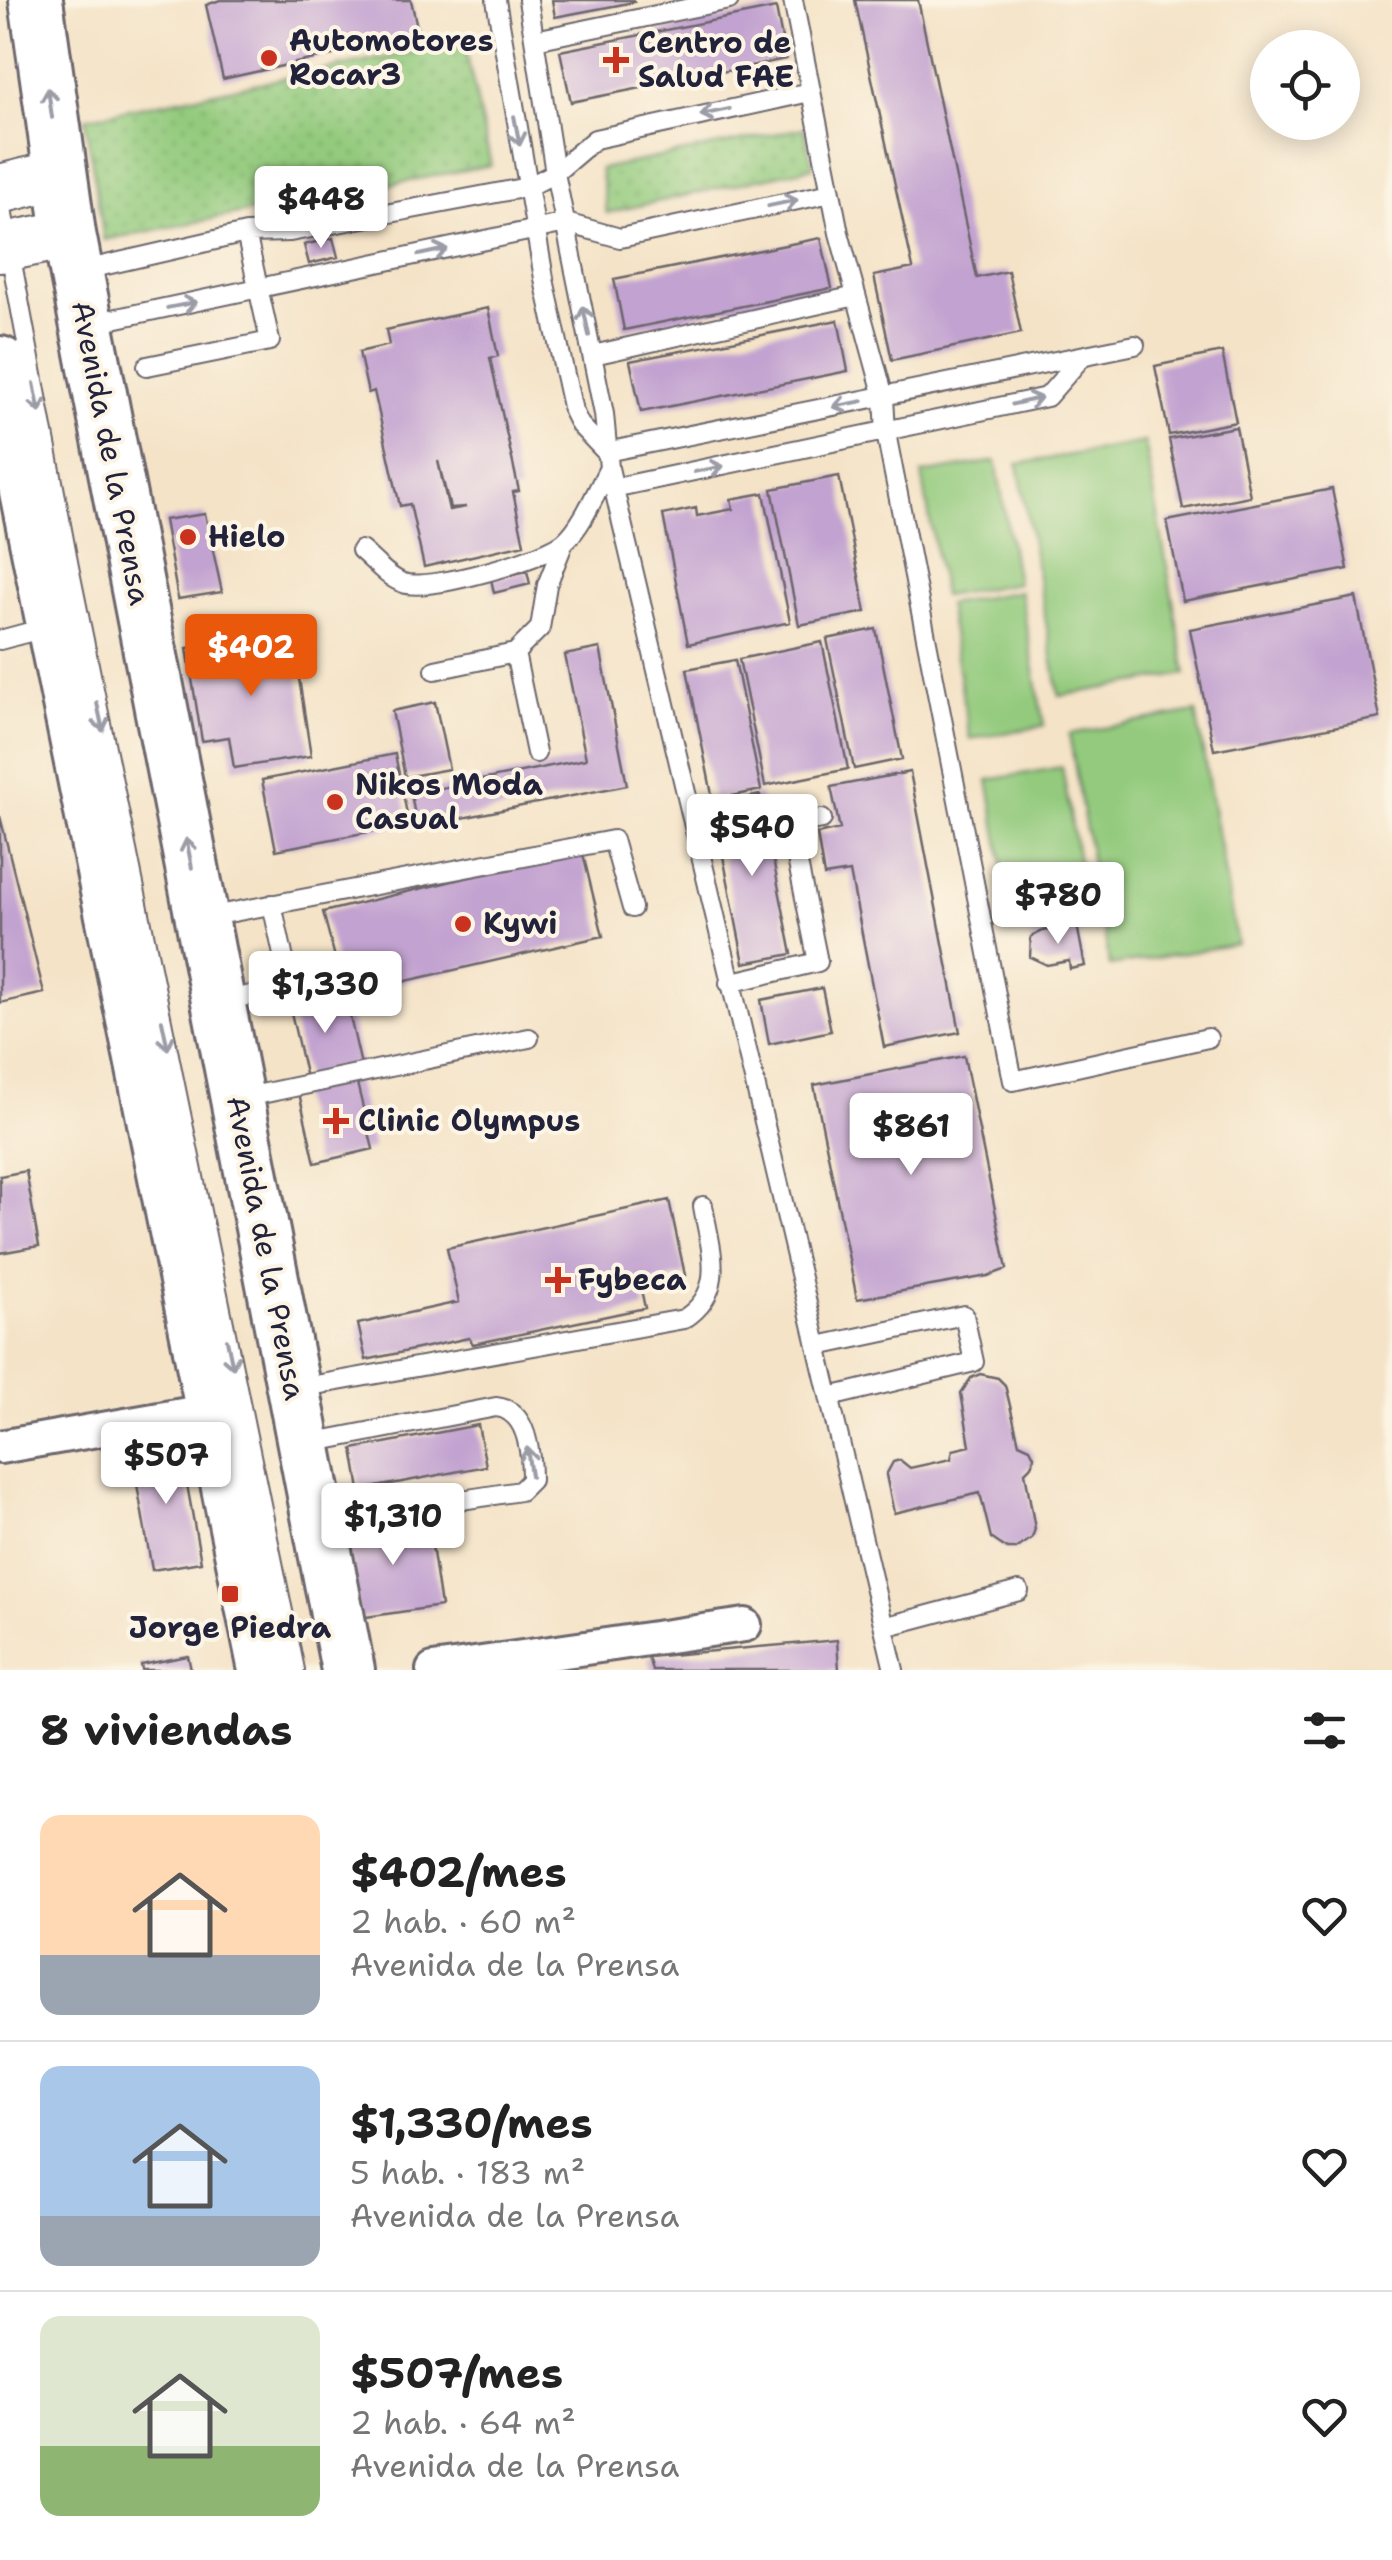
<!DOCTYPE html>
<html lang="es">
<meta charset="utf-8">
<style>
:root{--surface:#fff;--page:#f2f2f2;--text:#222;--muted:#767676;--line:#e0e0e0;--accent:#ea580c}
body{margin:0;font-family:"Shantell Sans",sans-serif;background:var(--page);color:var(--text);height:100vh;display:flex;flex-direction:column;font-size:38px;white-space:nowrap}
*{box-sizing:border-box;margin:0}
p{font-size:32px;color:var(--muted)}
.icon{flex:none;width:55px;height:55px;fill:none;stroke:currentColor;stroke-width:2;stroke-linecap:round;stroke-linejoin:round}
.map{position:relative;height:1670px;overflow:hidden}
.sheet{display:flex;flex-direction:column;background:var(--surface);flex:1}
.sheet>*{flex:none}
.fabs{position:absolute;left:1250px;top:30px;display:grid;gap:20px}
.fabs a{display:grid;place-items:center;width:110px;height:110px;border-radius:50%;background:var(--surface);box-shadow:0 5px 25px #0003;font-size:50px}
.price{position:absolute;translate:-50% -85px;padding:0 22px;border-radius:10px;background:#fff;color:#222;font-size:32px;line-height:65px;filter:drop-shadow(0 2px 5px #0008)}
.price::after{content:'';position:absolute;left:50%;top:60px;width:30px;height:22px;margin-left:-15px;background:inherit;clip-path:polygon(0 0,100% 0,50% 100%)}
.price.active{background:var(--accent);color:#fff}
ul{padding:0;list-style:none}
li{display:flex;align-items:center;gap:30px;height:250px;padding:0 40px}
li+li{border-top:2px solid var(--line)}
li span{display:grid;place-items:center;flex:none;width:280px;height:200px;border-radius:20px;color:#555}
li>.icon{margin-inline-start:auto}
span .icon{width:120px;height:120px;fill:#fffc;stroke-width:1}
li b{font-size:42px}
h2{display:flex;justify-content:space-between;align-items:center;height:120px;padding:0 40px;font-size:42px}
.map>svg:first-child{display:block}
.grass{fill:#93ca7d;stroke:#5a765c;stroke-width:2.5}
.park{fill:url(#park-dots);stroke:#5a765c;stroke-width:2.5}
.building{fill:#c2a2d0;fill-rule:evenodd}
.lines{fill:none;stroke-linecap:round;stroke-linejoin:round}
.lane-casing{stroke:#6c666c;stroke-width:22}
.street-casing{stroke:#6c666c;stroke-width:38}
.secondary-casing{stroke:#6c666c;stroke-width:52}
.primary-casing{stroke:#6c666c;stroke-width:58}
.lane{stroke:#fff;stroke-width:18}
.street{stroke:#fff;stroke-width:32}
.secondary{stroke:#fff;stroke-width:48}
.primary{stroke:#fff;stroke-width:52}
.oneway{stroke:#9c9ca7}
.poi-dot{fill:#c8321e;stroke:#fcf5e5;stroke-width:4}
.labels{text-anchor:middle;stroke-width:8;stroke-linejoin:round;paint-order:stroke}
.poi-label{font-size:30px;font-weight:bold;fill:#22223b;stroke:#fcf5e5;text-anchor:start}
.street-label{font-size:30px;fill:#22223b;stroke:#fcf5e5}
</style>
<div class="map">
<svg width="1392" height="1670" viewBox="0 0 1392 1670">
<defs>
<pattern id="park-dots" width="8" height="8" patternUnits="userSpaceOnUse" patternTransform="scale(2.5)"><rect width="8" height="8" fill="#93ca7d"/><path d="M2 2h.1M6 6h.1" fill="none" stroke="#7ead6d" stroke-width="1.8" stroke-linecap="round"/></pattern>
</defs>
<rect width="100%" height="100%" fill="#fcf5e5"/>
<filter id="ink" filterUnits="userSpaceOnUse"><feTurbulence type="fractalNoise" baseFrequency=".01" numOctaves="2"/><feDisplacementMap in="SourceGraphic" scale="20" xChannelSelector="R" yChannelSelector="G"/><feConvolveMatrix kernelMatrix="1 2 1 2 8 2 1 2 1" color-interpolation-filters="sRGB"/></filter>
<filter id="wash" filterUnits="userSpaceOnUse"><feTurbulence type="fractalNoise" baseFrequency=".0048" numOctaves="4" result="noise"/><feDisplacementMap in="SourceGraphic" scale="40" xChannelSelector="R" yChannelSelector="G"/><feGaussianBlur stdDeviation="2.25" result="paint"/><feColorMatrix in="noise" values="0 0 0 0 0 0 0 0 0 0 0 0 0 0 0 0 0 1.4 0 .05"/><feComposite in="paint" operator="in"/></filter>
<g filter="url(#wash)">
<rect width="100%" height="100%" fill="#f4e3c7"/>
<!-- grass -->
<path class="grass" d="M1145,442L1186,674L1059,696L1018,464Z
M996,461L1017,583L943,596L922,474Z
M1020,591L1044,726L970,739L947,604Z
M1196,712L1237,944L1110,966L1069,734Z
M1062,767L1085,902L1012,915L988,780Z"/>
<!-- park -->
<path class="park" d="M464,42L491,165L104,240L85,118Z
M804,128L813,167L607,213L600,169Z"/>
<g id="blocks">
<!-- building -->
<path class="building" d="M220,0H411L419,36L223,79L206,5Z
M552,0H633L634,2L555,17Z
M855,0H918L977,278L1008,271L1021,333L892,360L874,276L913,268Z
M776,8L786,59L571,102L560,51Z
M333,238L338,257L309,264L304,245Z
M821,238L832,288L624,330L614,279Z
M488,308L498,356L490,358L519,491L513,492L524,544L424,567L410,504L400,506L374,391L368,393L359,352L389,345L386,330ZM438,461L450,508L466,507L449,510Z
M838,320L848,371L641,412L630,361Z
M1222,352L1236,422L1169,435L1155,366Z
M1236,427L1250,496L1183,509L1169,439Z
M839,476L866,612L799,625L772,489Z
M1332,489L1348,569L1183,601L1167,521Z
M764,493L790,622L688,644L663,515L696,508L697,516L733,509L731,499Z
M205,514L222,592L178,599L164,520Z
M527,571L530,584L494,593L491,579Z
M1356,597L1380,718L1214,750L1190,629Z
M876,629L902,759L854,769L827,639Z
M292,633L311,756L234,768L229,737L202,741L187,648Z
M822,642L848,769L765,786L739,659Z
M600,648L627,785L417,827L411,794L586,759L565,655Z
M735,660L761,790L713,800L687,669Z
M435,702L449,769L405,777L392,711Z
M395,754L409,824L276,850L262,780Z
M910,772L960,1032L884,1047L850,872L824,876L817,834L840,829L831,787Z
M760,795L792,954L744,963L713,805Z
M0,816L44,993L0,1003Z
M582,850L603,936L345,995L323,912Z
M1077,925L1085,966L1070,969L1069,961L1047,965L1030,957L1031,937L1043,931Z
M822,988L831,1031L769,1044L761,1000Z
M345,995L361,1065L306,1078L290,1008Z
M964,1056L1007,1269L988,1276L857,1299L814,1085Z
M356,1079L373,1149L315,1163L299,1093Z
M26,1171L39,1246L0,1253V1176Z
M669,1200L685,1275L640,1285L645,1308L473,1344L469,1338L366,1360L358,1324L459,1302L447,1248Z
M980,1374L998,1378L1005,1385L1019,1443L1030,1448L1034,1456L1033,1464L1025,1472L1035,1529L1032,1538L1016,1549H1007L991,1538L980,1493L894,1513L886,1475L893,1462L900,1460L910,1468L951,1459L953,1450L970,1446L961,1393L971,1378Z
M478,1425L486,1466L360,1490L353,1449Z
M150,1446L169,1448L182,1457L201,1562L152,1570L131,1450Z
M428,1519L441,1606L359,1618L346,1531Z
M837,1640L839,1670H652L648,1657Z
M188,1656L191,1670H142L141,1665Z"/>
</g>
</g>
<g filter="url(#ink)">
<use href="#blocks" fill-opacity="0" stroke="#6c666c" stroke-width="2.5"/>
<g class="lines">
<defs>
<path id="lane" d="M496,0L545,284L573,411L580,425L606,452
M528,0L555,173L604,414L609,468L894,1670
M793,0L839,233L884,397L886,433L1013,1081L1208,1038
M535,40L729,0
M0,199L69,567L295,1670
M80,271L246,233L290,232L528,187L555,173L595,139L810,92
M89,324L566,223L620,238L831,193
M593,355L856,296
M147,366L270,341L246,233
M606,452L1135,345
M613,488L1047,397L1081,358
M361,550C374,561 387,577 403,583C429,592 544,559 565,541C582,527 598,488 609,468
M0,640L48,627
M515,653L536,753
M435,670L515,653L540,628L547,585L564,542
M207,917L613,840L632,908
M729,983L818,962L790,824L822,819
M223,1001L274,990L285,980V964L272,904
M242,1098L529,1038
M818,1346L964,1315L974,1362L830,1397
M299,1388L684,1319C728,1291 710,1249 703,1206
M310,1443L496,1407C528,1410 531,1453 531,1480L520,1491L325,1521
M884,1627L1019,1591"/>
<path id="street" d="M0,1447L211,1410
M433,1670L745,1625"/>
<path id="secondary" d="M0,189L60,174
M0,248L69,234"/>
<path id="primary" d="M36,0L69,234L348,1670
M0,363L265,1670"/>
</defs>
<!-- lane casing -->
<use href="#lane" class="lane-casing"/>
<!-- street casing -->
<use href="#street" class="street-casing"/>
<!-- secondary casing -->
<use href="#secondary" class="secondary-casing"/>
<!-- primary casing -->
<use href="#primary" class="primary-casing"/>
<!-- lane -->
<use href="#lane" class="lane"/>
<!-- street -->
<use href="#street" class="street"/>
<!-- secondary -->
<use href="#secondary" class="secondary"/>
<!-- primary -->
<use href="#primary" class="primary"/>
</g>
<!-- one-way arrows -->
<defs><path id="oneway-shaft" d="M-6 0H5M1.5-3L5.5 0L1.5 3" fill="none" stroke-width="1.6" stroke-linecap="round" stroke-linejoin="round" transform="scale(2.5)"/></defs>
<g class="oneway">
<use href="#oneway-shaft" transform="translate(50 103) rotate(-98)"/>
<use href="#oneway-shaft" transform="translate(715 112) rotate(168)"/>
<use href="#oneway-shaft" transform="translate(517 131) rotate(79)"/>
<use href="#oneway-shaft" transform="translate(783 203) rotate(-12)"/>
<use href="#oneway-shaft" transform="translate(433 252) rotate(-12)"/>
<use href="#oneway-shaft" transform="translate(182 305) rotate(-11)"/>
<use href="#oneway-shaft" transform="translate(586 321) rotate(-102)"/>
<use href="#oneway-shaft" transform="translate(37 398) rotate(79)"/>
<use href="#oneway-shaft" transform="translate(1027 401) rotate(-13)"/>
<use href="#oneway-shaft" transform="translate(848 404) rotate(169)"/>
<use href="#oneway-shaft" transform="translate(709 469) rotate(-11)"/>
<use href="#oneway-shaft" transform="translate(100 717) rotate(78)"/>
<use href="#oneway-shaft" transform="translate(189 853) rotate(-101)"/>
<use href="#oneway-shaft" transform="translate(165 1035) rotate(78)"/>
<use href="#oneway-shaft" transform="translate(230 1354) rotate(78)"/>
<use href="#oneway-shaft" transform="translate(529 1462) rotate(-98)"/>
</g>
</g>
<!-- markers -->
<g class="poi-dot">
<circle cx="269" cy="58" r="10"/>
<path d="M611 45h10v10h10v10h-10v10h-10v-10h-10v-10h10z"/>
<circle cx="188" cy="537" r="10"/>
<circle cx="335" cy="802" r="10"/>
<circle cx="463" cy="924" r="10"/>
<path d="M331 1106h10v10h10v10h-10v10h-10v-10h-10v-10h10z"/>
<path d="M553 1265h10v10h10v10h-10v10h-10v-10h-10v-10h10z"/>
<rect x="220" y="1584" width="20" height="20" rx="5"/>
</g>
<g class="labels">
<!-- poi labels -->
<g class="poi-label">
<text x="289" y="51">Automotores<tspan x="289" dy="34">Rocar3</tspan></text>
<text x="638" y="53">Centro de<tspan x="638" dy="34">Salud FAE</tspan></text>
<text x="208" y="547">Hielo</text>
<text x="355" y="795">Nikos Moda<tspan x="355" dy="34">Casual</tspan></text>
<text x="483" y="934">Kywi</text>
<text x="358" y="1131">Clinic Olympus</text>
<text x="578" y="1290">Fybeca</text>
<text x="230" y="1638" text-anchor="middle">Jorge Piedra</text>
</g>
<!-- street labels -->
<g class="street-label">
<text transform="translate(111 453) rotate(79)" y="10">Avenida de la Prensa</text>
<text transform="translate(266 1248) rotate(79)" y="10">Avenida de la Prensa</text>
</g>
</g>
</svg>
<div class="fabs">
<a><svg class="icon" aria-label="locate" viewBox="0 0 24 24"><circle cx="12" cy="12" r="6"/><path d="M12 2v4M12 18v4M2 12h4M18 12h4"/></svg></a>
</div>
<b class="price" style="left:321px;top:251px">$448</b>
<b class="price active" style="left:251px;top:699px">$402</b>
<b class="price" style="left:752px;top:879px">$540</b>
<b class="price" style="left:1058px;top:947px">$780</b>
<b class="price" style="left:325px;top:1036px">$1,330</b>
<b class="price" style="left:911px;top:1178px">$861</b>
<b class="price" style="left:166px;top:1507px">$507</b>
<b class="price" style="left:393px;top:1568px">$1,310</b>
</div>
<section class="sheet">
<h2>8 viviendas<svg class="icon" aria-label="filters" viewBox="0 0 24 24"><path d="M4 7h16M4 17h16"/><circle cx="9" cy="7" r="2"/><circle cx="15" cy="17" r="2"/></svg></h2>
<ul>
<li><span style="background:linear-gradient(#ffd9b3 70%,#9aa5b1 0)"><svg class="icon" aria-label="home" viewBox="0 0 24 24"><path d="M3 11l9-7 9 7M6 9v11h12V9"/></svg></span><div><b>$402/mes</b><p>2 hab. · 60 m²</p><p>Avenida de la Prensa</p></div><svg class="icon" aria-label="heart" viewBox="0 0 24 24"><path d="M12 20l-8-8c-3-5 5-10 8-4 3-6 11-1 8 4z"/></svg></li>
<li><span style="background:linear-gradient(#a9c7e8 75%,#9aa5b1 0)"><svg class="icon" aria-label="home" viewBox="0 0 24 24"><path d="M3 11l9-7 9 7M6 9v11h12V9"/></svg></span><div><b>$1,330/mes</b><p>5 hab. · 183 m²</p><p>Avenida de la Prensa</p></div><svg class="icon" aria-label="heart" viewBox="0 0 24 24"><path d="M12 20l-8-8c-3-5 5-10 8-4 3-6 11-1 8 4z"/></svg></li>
<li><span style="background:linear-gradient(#dfe7d0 65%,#8fb573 0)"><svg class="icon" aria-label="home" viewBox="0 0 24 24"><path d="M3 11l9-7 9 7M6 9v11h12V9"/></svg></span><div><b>$507/mes</b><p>2 hab. · 64 m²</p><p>Avenida de la Prensa</p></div><svg class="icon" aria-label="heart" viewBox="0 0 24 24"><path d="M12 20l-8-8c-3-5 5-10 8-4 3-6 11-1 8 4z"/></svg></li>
</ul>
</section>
